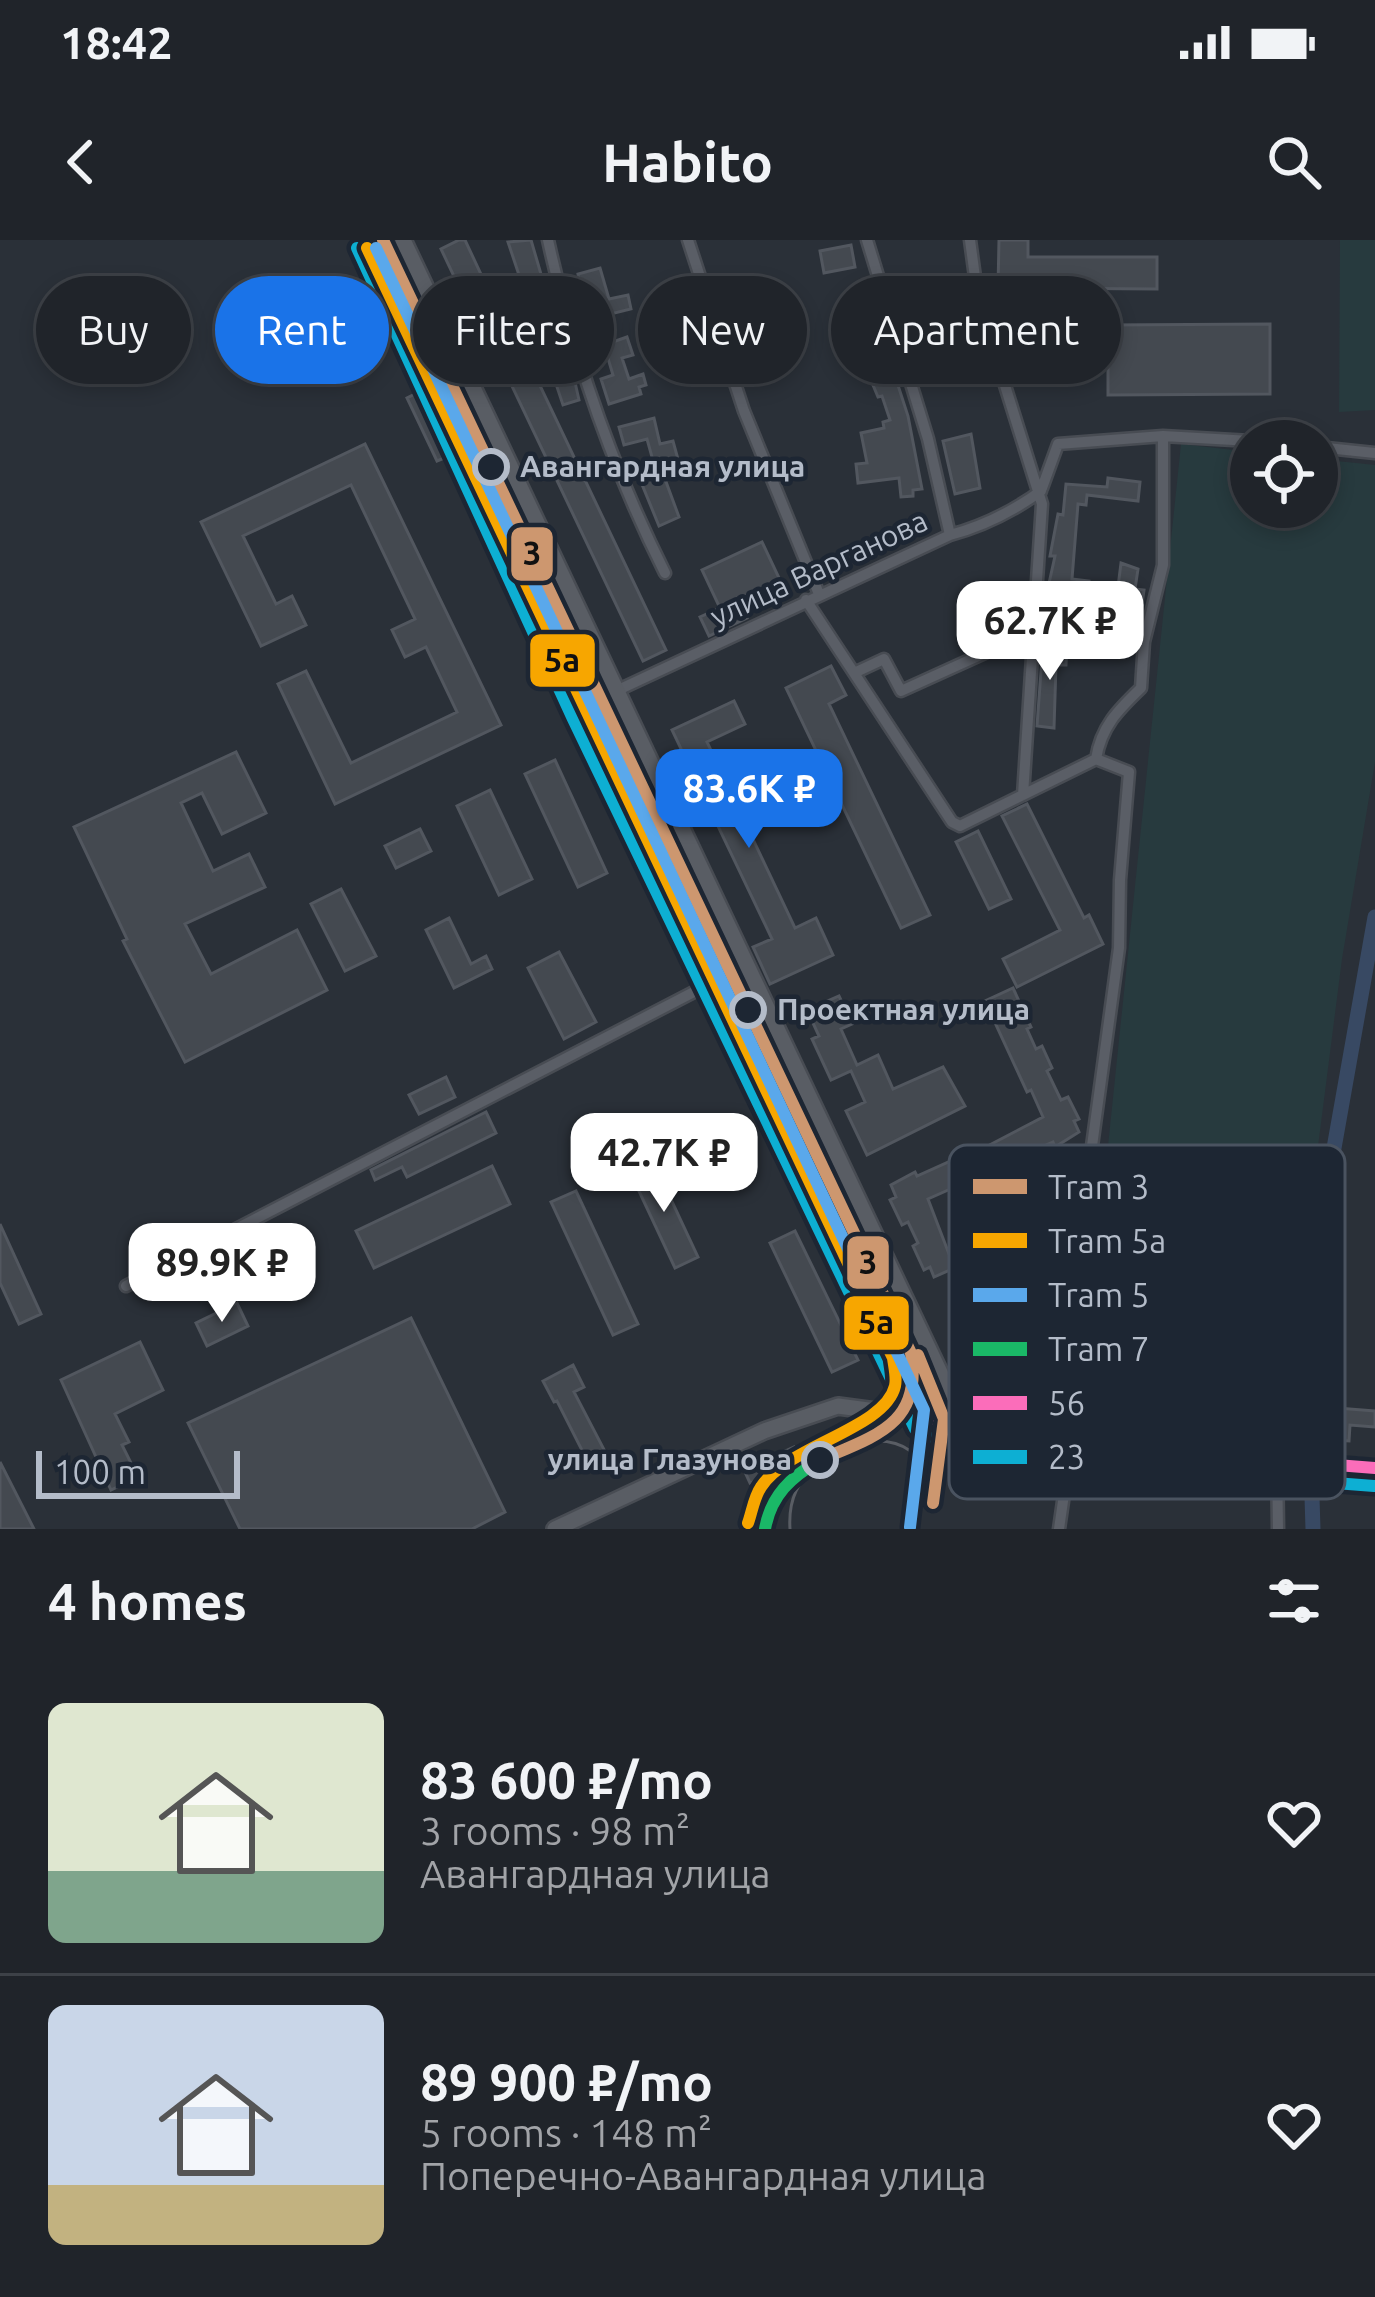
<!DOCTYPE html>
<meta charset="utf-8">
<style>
:root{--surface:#20242a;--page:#2d3036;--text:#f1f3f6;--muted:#a2a4a8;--line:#3d4147;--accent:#1a73e8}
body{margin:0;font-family:Ubuntu,sans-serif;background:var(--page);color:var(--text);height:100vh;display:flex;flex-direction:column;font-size:45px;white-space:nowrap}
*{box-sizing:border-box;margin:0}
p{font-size:39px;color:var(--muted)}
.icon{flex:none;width:66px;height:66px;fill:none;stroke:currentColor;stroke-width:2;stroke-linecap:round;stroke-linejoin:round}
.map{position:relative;height:1289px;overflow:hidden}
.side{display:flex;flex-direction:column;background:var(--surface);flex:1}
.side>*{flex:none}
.top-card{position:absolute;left:36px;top:36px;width:1305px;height:108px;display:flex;gap:24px}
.buttons{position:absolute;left:1230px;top:180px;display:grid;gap:24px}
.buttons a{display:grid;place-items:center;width:108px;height:108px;border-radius:50%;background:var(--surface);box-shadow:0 6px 18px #0003,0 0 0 3px var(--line);font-size:60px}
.scale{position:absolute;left:36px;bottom:30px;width:204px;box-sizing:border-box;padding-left:12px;border:6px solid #b4bcc9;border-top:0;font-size:33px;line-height:42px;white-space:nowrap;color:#b4bcc9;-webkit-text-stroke:9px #1d2633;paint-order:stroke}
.price{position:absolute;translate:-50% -102px;padding:0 27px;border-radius:24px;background:#fff;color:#222;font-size:39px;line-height:78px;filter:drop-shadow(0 3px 6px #0008)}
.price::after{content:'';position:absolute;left:50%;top:72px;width:36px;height:27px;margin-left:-18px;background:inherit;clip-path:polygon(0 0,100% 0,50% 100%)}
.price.current{background:var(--accent);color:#fff}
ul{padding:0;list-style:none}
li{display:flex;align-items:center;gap:36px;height:300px;padding:0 48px}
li+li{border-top:3px solid var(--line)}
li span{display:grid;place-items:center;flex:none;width:336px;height:240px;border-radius:18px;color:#555}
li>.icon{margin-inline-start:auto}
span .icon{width:144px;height:144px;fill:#fffc;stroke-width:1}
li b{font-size:51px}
h2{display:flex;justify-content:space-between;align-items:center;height:144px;padding:0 48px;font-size:51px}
.tag{padding:0 42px;border-radius:54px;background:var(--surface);box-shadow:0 6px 18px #0003,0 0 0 3px var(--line);font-size:42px;line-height:108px}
.tag.current{background:var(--accent);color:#fff}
.status{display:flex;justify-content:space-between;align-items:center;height:84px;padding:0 60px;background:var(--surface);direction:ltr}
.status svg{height:33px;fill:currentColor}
header{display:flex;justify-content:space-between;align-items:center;height:156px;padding:0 48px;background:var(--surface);font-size:54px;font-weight:700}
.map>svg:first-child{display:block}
.green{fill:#273a3e}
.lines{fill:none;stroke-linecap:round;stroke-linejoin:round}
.canal{stroke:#384963;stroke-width:15}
.building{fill:#444950;stroke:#52575f;stroke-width:3}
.minor-casing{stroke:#484c53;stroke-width:15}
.secondary-casing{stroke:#484c53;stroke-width:20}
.minor{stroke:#5a5e66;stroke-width:10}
.secondary{stroke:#595d64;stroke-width:15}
.tram{stroke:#595d64;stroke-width:3}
.bus-1-casing{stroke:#1d2633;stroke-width:21}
.bus-2-casing{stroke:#1d2633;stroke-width:21}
.bus-1{stroke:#fb6dba;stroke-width:12}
.bus-2{stroke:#0dafd3;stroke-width:12}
.tram-1-casing{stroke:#1d2633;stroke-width:21}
.tram-2-casing{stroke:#1d2633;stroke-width:21}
.tram-3-casing{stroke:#1d2633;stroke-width:21}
.tram-4-casing{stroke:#1d2633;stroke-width:21}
.tram-1{stroke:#cd976f;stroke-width:12}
.tram-2{stroke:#f7a600;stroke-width:12}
.tram-3{stroke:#5aa8eb;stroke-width:12}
.tram-4{stroke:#1ab867;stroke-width:12}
.stop-dot{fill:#1d2633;stroke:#b4bcc9;stroke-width:6}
.labels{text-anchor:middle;stroke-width:9;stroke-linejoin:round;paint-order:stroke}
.stop-label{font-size:30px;font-weight:bold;fill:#b4bcc9;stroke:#1d2633;text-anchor:start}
.street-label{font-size:30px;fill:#b4bcc9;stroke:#1d2633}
.key{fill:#1d2633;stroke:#4a5360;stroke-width:3}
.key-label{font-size:33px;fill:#b4bcc9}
.line-badge{stroke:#1d2633;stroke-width:4.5}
.pale-badge-label{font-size:33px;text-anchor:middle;font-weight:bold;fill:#111}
</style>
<div class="status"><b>18:42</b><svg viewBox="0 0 49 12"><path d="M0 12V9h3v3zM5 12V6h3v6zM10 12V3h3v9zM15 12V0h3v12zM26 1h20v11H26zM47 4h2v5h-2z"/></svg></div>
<header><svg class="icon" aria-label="back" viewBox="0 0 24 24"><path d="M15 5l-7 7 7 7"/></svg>Habito<svg class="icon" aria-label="search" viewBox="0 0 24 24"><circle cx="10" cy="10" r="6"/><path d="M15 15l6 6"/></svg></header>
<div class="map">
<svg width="1375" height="1289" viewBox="0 0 1375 1289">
<rect width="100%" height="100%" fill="#2a3038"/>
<!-- green -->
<path class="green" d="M1340,0H1375V170L1339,172Z
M1181,204L1251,212V267H1317V219L1375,225V522L1342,719L1315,930L1279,1110L1280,1204L1086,1191L1101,973Z"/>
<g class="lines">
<!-- canal -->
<path class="canal" d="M1313,1289L1306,1066L1375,677"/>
</g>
<!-- building -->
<path class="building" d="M459,0H465L493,60L470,70L441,9Z
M531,0L543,41L536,43L545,69L532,74L508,2Z
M999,0H1028V17H1157V49L998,48Z
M851,5L855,27L824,33L820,11Z
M600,28L609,59L628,55L631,69L602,76L603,81L588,85L578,34Z
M109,54L131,97L89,119L67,77Z
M872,76L886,116L853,127L850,117L859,114L851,83Z
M1270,84V154L1108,155V85Z
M513,89L666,410L643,421L490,100Z
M627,97L633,115L622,118L629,139L643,134L646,145L639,147L641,154L609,164L601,139L613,135L604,105Z
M560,99L569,116L579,160L563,165L543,105Z
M895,136L908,176L922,249L913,250V256L901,257L899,238L858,243L856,224L867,223L861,193L884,188L883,182L890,180L882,156L878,157L873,145Z
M417,153L447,217L437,221L407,158Z
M654,178L660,204L673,201L679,223L670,225L674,235L665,239L679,277L659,286L641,242L657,235L647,199L624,205L619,187Z
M971,194L980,248L955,254L943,201Z
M365,204L501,485L335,564L278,444L306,431L351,523L457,472L426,407L405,417L392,390L415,379L351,245L243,296L276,364L292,356L306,385L261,406L201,282Z
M1108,238L1140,242L1138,261L1087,255L1086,265L1078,264L1072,339L1089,341L1088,353L1081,352L1080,358L1057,356L1058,349L1048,348L1055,316H1050L1058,274L1063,275L1066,244L1107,247Z
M762,302L780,340L738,359L747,378L709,396L700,377L720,368L702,330Z
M1121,323L1138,329L1135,349L1144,350L1142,365L1105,361L1106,346L1118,347Z
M1003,351L1018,383L996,393L981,361Z
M1069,379L1111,381L1101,417L1089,416L1091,399L1068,398Z
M1043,404L1067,405L1066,425H1056L1054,488L1037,486Z
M831,426L846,455L829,464L930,675L901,688L786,448Z
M734,461L745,484L707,502L795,688L816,678L833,715L770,744L753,707L772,699L672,490Z
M236,512L266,573L222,594L202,553L181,563L213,631L249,614L265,647L185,684L211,734L297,690L327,750L185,822L123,701L127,699L74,587Z
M555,520L607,633L578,647L525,534Z
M490,550L532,639L499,655L457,566Z
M1027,564L1084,678L1089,675L1103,704L1017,747L1003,719L1060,690L1002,576Z
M420,589L431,611L396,628L385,606Z
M978,591L1011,659L989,669L956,602Z
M341,649L376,716L345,731L311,664Z
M449,678L471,724L486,716L492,729L454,748L426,690Z
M559,712L596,782L564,799L528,728Z
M1013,748L1031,787L1027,789L1036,809L1042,806L1052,828L1047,831L1061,860L1068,857L1079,879L1074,881L1079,892L1055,907L1053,902L1030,912L1032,917L1011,927L1009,922L987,932L989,938L966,949L964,943L928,959L949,1014L953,1012L959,1026L934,1037L930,1027L924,1030L913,1006L918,1003L908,982L902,985L890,960L896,957L891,945L915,932L917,936L953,920L955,923L1043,877L1031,850L1027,852L985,761Z
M839,756L852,784L841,789L857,825L878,815L893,849L943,827L965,866L867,915L846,871L865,862L851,831L831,840L812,799L819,796L807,770Z
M446,837L455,857L419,874L409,855Z
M486,872L496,893L407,937L402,927L375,940L371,930Z
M653,921L698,1017L675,1028L630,932Z
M492,926L510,964L374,1028L356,991Z
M576,951L638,1084L613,1095L551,962Z
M0,984L41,1074L19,1084L0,1043Z
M795,991L858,1120L832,1132L770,1003Z
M290,996L302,1020L241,1050L235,1037L200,1053L195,1041Z
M237,1063L248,1086L207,1106L196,1083Z
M411,1078L505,1272L472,1289H240L188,1183Z
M140,1102L163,1150L115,1174L129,1202L122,1205L138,1237L111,1250L61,1140Z
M573,1125L584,1147L574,1152L611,1223L593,1232L557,1161L554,1162L543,1141Z
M1337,1168L1375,1171V1187L1350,1185L1349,1201L1335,1200Z
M794,1207L800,1220L750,1243L744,1230Z
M0,1222L34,1289H0Z"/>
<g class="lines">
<defs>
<path id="minor" d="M548,0C573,114 613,229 665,333
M688,0L744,171L819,354
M867,0L928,199L950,295
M970,0L978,59L1042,264L1023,555
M1317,207L1375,213
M1042,248L1058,204L1163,196L1251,201
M806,360L952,582L960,586L1096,519L1129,532L1120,640L1119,708L1092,906L1072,1199L1059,1289
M854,433L884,419L901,451L1031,392
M616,451L950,295C984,286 1012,272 1041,251
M1096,519C1101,487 1118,470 1141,448L1144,402L1163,325V196
M126,1046L717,740
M1277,1220L1278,1289"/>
<path id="secondary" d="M373,0L589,471L929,1178
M403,0L963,1181
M555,1289L764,1191L838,1166L1209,1215L1375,1228"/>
</defs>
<!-- minor casing -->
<use href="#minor" class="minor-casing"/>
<!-- secondary casing -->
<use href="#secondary" class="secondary-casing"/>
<!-- minor -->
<use href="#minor" class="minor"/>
<!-- secondary -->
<use href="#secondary" class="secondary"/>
<!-- tram -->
<path class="tram" d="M855,1204C900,1193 932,1214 933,1263
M790,1289C788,1258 798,1242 820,1220"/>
<defs>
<path id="bus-1" d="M373,0L589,471L929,1178L1209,1215L1375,1228"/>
<path id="bus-2" d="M357,8L573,479L915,1189L927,1196L1207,1233L1374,1246"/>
</defs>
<!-- bus-1 casing -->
<use href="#bus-1" class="bus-1-casing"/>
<!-- bus-2 casing -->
<use href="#bus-2" class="bus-2-casing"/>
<!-- bus-1 -->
<use href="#bus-1" class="bus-1"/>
<!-- bus-2 -->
<use href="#bus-2" class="bus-2"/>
<defs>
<path id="tram-1" d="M383,0L911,1113C923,1184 875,1196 820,1220
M918,1115L944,1179L933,1263"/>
<path id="tram-2" d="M367,8L893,1118C894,1126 897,1138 895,1146C885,1189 788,1205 761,1247C754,1257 752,1272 748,1283"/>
<path id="tram-3" d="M376,8L924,1170L910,1287"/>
<path id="tram-4" d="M765,1289C771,1255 791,1237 820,1220"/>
</defs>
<!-- tram-1 casing -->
<use href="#tram-1" class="tram-1-casing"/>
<!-- tram-2 casing -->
<use href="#tram-2" class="tram-2-casing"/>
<!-- tram-3 casing -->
<use href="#tram-3" class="tram-3-casing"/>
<!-- tram-4 casing -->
<use href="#tram-4" class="tram-4-casing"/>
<!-- tram-1 -->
<use href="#tram-1" class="tram-1"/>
<!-- tram-2 -->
<use href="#tram-2" class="tram-2"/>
<!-- tram-3 -->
<use href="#tram-3" class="tram-3"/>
<!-- tram-4 -->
<use href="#tram-4" class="tram-4"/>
</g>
<!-- markers -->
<g class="stop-dot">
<circle cx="491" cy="227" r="16"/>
<circle cx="748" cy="770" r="16"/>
<circle cx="820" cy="1220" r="16"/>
</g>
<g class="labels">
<!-- stop labels -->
<g class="stop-label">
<text x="520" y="237">Авангардная улица</text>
<text x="777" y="780">Проектная улица</text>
<text x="792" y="1230" text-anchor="end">улица Глазунова</text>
</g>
<!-- street labels -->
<g class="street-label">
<text transform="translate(819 329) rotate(-25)" y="10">улица Варганова</text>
</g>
</g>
<!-- legend -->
<rect x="949" y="905" width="396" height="354" rx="18" class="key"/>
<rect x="973" y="939" width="54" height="15" fill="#cd976f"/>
<rect x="973" y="993" width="54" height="15" fill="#f7a600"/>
<rect x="973" y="1048" width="54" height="14" fill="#5aa8eb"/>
<rect x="973" y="1102" width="54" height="14" fill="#1ab867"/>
<rect x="973" y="1156" width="54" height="14" fill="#fb6dba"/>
<rect x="973" y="1210" width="54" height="14" fill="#0dafd3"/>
<g class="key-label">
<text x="1048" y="959">Tram 3</text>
<text x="1048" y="1013">Tram 5а</text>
<text x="1048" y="1067">Tram 5</text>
<text x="1048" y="1121">Tram 7</text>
<text x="1048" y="1175">56</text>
<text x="1048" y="1229">23</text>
</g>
<g class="line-badge">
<rect x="509" y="285" width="46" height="58" rx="12" fill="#cd976f"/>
<rect x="528" y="392" width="69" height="57" rx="12" fill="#f7a600"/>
<rect x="845" y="994" width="46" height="57" rx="12" fill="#cd976f"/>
<rect x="842" y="1054" width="69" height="58" rx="12" fill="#f7a600"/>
</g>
<g class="pale-badge-label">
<text x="532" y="325">3</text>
<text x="562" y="432">5а</text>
<text x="868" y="1034">3</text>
<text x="876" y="1094">5а</text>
</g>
</svg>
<div class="buttons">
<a><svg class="icon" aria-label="locate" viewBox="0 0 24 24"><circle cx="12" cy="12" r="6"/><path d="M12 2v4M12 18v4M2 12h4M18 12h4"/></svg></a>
</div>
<div class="scale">100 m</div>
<b class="price" style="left:1050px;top:443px">62.7K ₽</b>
<b class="price current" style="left:749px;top:611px">83.6K ₽</b>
<b class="price" style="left:664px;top:975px">42.7K ₽</b>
<b class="price" style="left:222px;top:1085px">89.9K ₽</b>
<div class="top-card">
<a class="tag">Buy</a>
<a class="tag current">Rent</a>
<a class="tag">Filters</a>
<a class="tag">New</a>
<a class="tag">Apartment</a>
</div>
</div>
<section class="side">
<h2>4 homes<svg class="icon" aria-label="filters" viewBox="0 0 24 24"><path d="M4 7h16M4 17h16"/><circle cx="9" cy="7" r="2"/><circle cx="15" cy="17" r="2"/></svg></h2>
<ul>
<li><span style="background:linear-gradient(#dfe7d0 70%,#7fa58c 0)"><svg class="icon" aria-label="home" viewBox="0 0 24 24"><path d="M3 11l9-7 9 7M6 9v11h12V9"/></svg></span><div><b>83 600 ₽/mo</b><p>3 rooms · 98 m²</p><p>Авангардная улица</p></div><svg class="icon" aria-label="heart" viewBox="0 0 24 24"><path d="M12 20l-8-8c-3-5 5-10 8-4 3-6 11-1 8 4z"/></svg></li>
<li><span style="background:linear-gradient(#c9d6e8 75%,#c2b280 0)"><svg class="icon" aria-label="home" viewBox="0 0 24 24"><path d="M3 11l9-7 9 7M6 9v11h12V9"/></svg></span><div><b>89 900 ₽/mo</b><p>5 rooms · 148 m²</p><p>Поперечно-Авангардная улица</p></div><svg class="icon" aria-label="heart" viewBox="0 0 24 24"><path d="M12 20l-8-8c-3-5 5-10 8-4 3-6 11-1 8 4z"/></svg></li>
</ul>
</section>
